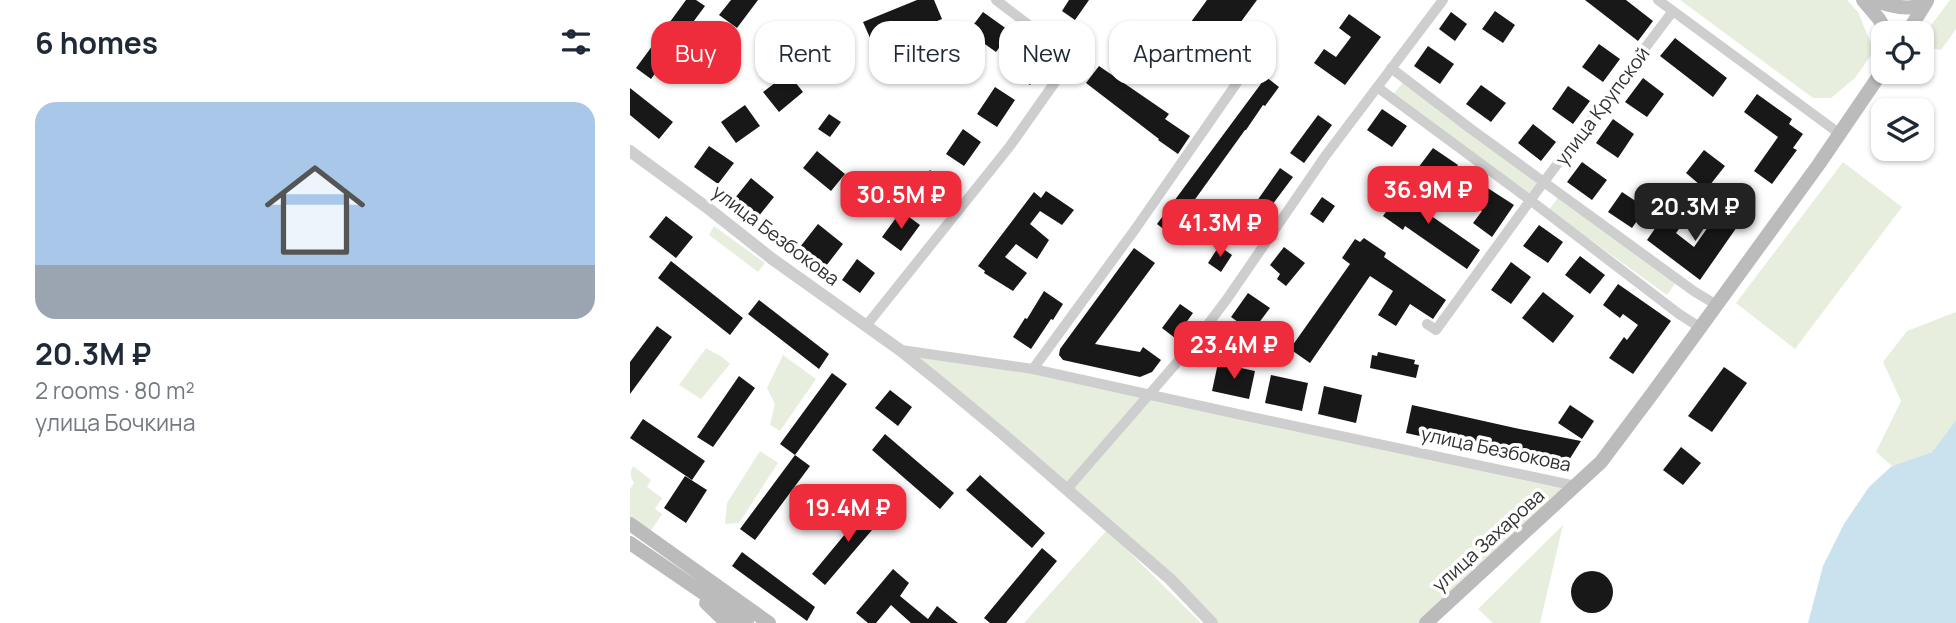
<!DOCTYPE html>
<meta charset="utf-8">
<style>
:root{--surface:#fff;--page:#f6f6f7;--text:#1f2937;--muted:#747a83;--accent:#ee2c3c}
body{margin:0;font-family:Manrope,sans-serif;background:var(--page);color:var(--text);height:100vh;display:flex;flex-direction:column;font-size:26px;white-space:nowrap}
*{box-sizing:border-box;margin:0}
p{font-size:23px;color:var(--muted)}
.icon{flex:none;width:38px;height:38px;fill:none;stroke:currentColor;stroke-width:2;stroke-linecap:round;stroke-linejoin:round}
.map{position:relative;flex:1;overflow:hidden}
.sheet{display:flex;flex-direction:column;background:var(--surface);width:630px}
.sheet>*{flex:none}
.banner{position:absolute;left:21px;top:21px;width:665px;height:63px;display:flex;gap:14px}
.buttons{position:absolute;left:1241px;top:21px;display:grid;gap:14px}
.buttons a{display:grid;place-items:center;width:63px;height:63px;border-radius:14px;background:var(--surface);box-shadow:0 2px 5px #0004;font-size:35px}
.price{position:absolute;translate:-50% -60px;padding:0 16px;border-radius:14px;background:var(--accent);color:#fff;font-size:23px;line-height:46px;filter:drop-shadow(0 2px 4px #0008)}
.price::after{content:'';position:absolute;left:50%;top:42px;width:21px;height:16px;margin-left:-10px;background:inherit;clip-path:polygon(0 0,100% 0,50% 100%)}
.price.on{background:#222;color:#fff}
ul{padding:0;list-style:none}
li{display:grid;align-content:center;gap:14px;height:371px;padding:0 35px}
li span{display:grid;place-items:center;height:217px;border-radius:21px;color:#555}
li>.icon{margin-inline-start:auto}
span .icon{width:126px;height:126px;fill:#fffc;stroke-width:1}
li b{font-size:30px}
h2{display:flex;justify-content:space-between;align-items:center;height:84px;padding:0 35px;font-size:30px}
.tag{padding:0 24px;border-radius:21px;background:var(--surface);box-shadow:0 2px 5px #0004;font-size:24px;line-height:63px}
.tag.on{background:var(--accent);color:#fff}
main{display:flex;flex:1;min-height:0}
.map>svg:first-child{display:block}
.green{fill:#e7eede}
.water{fill:#cae1ee}
.building{fill:#181818}
.lines{fill:none;stroke-linecap:round;stroke-linejoin:round}
.minor{stroke:#cecece;stroke-width:10}
.tertiary{stroke:#cecece;stroke-width:12}
.secondary{stroke:#bbb;stroke-width:14}
.labels{text-anchor:middle;stroke-width:7;stroke-linejoin:round;paint-order:stroke}
.street-label{font-size:19px;fill:#313131;stroke:#fff}
</style>
<main>
<section class="sheet">
<h2>6 homes<svg class="icon" aria-label="filters" viewBox="0 0 24 24"><path d="M4 7h16M4 17h16"/><circle cx="9" cy="7" r="2"/><circle cx="15" cy="17" r="2"/></svg></h2>
<ul>
<li><span style="background:linear-gradient(#a9c7e8 75%,#9aa5b1 0)"><svg class="icon" aria-label="home" viewBox="0 0 24 24"><path d="M3 11l9-7 9 7M6 9v11h12V9"/></svg></span><div><b>20.3M ₽</b><p>2 rooms · 80 m²</p><p>улица Бочкина</p></div></li>
</ul>
</section>
<div class="map">
<svg width="1326" height="623" viewBox="0 0 1326 623">
<rect width="100%" height="100%" fill="#fff"/>
<!-- green -->
<path class="green" d="M1050,0H1217L1228,12L1244,51L1225,78L1201,98H1183Z
M1320,0H1326V29L1311,50L1300,48L1295,42L1296,32Z
M774,81L910,178L899,193L763,95Z
M1213,162L1272,207L1165,349L1106,303Z
M929,196L1047,281L1037,295L919,210Z
M84,226L135,263L128,272L79,235Z
M1326,312V420L1302,452L1262,466L1246,452L1271,401L1253,362L1277,331Z
M76,348L92,357L100,364L71,399L49,385Z
M270,350L326,357L946,486L796,623H582Z
M153,355L186,379L150,431L140,425L145,404L137,388Z
M130,451L148,463L109,523L95,524L97,503Z
M3,466L21,480L17,487L32,498L25,509L32,514L20,532L0,519V489L4,483C0,477 0,472 3,466Z
M933,525L910,623H863L848,609Z
M477,530L571,623H394Z"/>
<!-- water -->
<path class="water" d="M1326,420V623H1178L1193,566L1214,524L1239,487L1262,466L1302,452Z"/>
<!-- building -->
<path class="building" d="M56,0H66L75,6L21,79L6,68Z
M101,0H128L107,28L89,15Z
M287,0H304L312,19L244,47L233,22Z
M439,0H459L445,20L432,11Z
M577,0H627L574,72L542,48Z
M955,0H996L1023,21L1008,41Z
M865,11L885,25L873,43L852,29Z
M353,12L381,32L366,52L338,32Z
M821,12L837,24L825,41L809,29Z
M719,14L751,37L715,85L684,63L694,49L706,57L721,37L709,28Z
M1045,38L1097,78L1083,97L1030,56Z
M200,41L215,60L191,79L176,60Z
M969,44L990,59L973,82L952,67Z
M798,46L824,64L810,84L784,66Z
M398,48L417,63L400,85L381,70Z
M469,66L539,114L535,119L560,136L548,154L528,140L529,139L456,83Z
M158,73L173,92L149,112L133,92Z
M636,77L649,87L635,106L633,105L616,130H615L540,234L527,224Z
M1013,78L1034,94L1017,117L995,102Z
M851,85L876,103L861,122L836,104Z
M938,86L960,101L943,124L922,109Z
M365,87L385,100L367,127L347,114Z
M0,88L43,122L29,139L0,115Z
M1127,94L1162,119L1159,124L1173,134L1163,148L1167,150L1142,184L1124,171L1148,137L1114,112Z
M115,105L130,126L106,143L91,122Z
M752,109L777,126L762,147L737,130Z
M199,114L211,122L200,137L188,129Z
M688,115L702,125L674,163L660,153Z
M983,119L1004,134L988,158L966,143Z
M903,124L926,142L911,161L888,143Z
M333,129L351,142L334,166L316,154Z
M79,146L104,163L88,184L64,167Z
M803,148L828,165L813,185L788,168Z
M1074,150L1095,166L1076,190L1056,173Z
M187,151L215,174L201,191L173,168Z
M952,162L977,180L962,200L937,182Z
M650,168L663,177L613,244L601,235L622,208Z
M300,170L320,186L301,210L281,194Z
M121,178L144,197L128,217L105,198Z
M853,185L884,205L862,237L843,223L852,211L839,202Z
M764,188L777,197L783,189L797,198L790,208L850,250L837,269L775,226L773,230L753,216L758,209L752,205Z
M416,191L444,210L432,225L410,211L400,224L419,240L407,259L386,244L375,257L397,273L383,291L354,273L355,271L348,266L404,192L411,198Z
M992,192L1016,208L1002,228L978,212Z
M692,197L705,206L693,223L680,214Z
M1085,207L1109,224L1070,280L1017,240L1033,217L1049,229L1046,233L1064,247L1078,227L1073,224Z
M271,211L290,225L271,251L252,237Z
M36,216L63,237L46,258L19,237Z
M188,224L213,244L196,266L170,247Z
M909,225L933,242L918,263L893,246Z
M734,238L756,253L754,257L816,300L803,319L780,304L766,326L748,315L763,291L740,276L680,363L660,349L720,264L712,258L725,239L730,242Z
M589,246L602,255L591,272L578,263Z
M654,247L675,263L656,286L647,279L650,274L640,265Z
M504,248L525,263L465,344L510,352L513,347L531,360L522,372L510,377L433,360L429,355L430,349Z
M950,256L975,275L960,294L935,275Z
M227,259L245,273L230,293L212,280Z
M41,261L113,318L100,335L28,278Z
M881,262L901,277L881,304L861,290Z
M988,284L1041,321L1003,374L979,358L994,337L997,340L1008,325L993,314L990,318L973,305Z
M414,291L433,304L423,320L421,319L401,349L383,337L395,318L397,319Z
M913,292L944,316L923,343L892,318Z
M618,293L640,308L622,332L601,317Z
M129,300L199,354L189,369L118,314Z
M550,304L563,313L545,338L532,328Z
M27,326L42,337L0,394V362Z
M748,352L785,360L784,364L789,365L786,378L740,368L742,355L747,356Z
M588,363L625,371L619,399L582,391Z
M1094,367L1117,383L1082,432L1058,416Z
M202,373L217,384L165,455L150,444Z
M641,375L678,383L672,411L635,403Z
M109,376L125,388L83,447L67,437Z
M694,386L732,395L726,423L688,414Z
M260,390L282,407L268,426L245,408Z
M782,405L885,428L951,441L939,460L929,465L869,451L868,453L776,433Z
M940,405L964,421L952,439L928,423Z
M13,419L75,461L62,480L0,438Z
M255,434L324,493L310,509L242,450Z
M1051,447L1071,463L1053,485L1033,470Z
M165,455L180,466L125,540L110,529Z
M350,475L415,533L402,548L336,490Z
M55,476L77,490L56,523L34,508Z
M240,504L254,516L195,585L182,574Z
M412,548L427,561L376,623H360L354,618Z
M112,552L185,607L177,621L102,566Z
M263,569L279,583L270,596L298,619L307,606L328,623H281L261,605L246,623H238L226,613Z
M941 592a21 21 0 1 1 42 0a21 21 0 1 1-42 0Z"/>
<g class="lines">
<!-- minor -->
<path class="minor" d="M1028,0L1210,134
M761,68L841,129L1065,292L1087,305
M747,87L900,200L1049,314L1071,328
M797,324L806,330L907,191L1043,11
M236,326L380,146L442,58L366,0
M271,350L403,369L612,415L946,486
M403,369L506,228L622,61
M437,489L563,344L597,299L696,155L813,0"/>
<!-- tertiary -->
<path class="tertiary" d="M0,151L79,209L141,258L270,350L310,382L374,435L540,579L582,623"/>
<!-- secondary -->
<path class="secondary" d="M1233,0L1249,19L1257,33
M1245,0C1261,7 1277,10 1294,5
M1277,33L1297,1
M0,524L139,623
M0,543L117,623
M76,603L97,623
M796,623L971,462L1022,394L1189,164L1253,70"/>
</g>
<g class="labels">
<!-- street labels -->
<g class="street-label">
<text transform="translate(972 106) rotate(-53)" y="7">улица Крупской</text>
<text transform="translate(146 235) rotate(37)" y="7">улица Безбокова</text>
<text transform="translate(866 449) rotate(12)" y="7">улица Безбокова</text>
<text transform="translate(858 540) rotate(-42)" y="7">улица Захарова</text>
</g>
</g>
</svg>
<div class="buttons">
<a><svg class="icon" aria-label="locate" viewBox="0 0 24 24"><circle cx="12" cy="12" r="6"/><path d="M12 2v4M12 18v4M2 12h4M18 12h4"/></svg></a>
<a><svg class="icon" aria-label="layers" viewBox="0 0 24 24"><path d="M12 4l9 5-9 5-9-5zM3 14l9 5 9-5"/></svg></a>
</div>
<b class="price" style="left:798px;top:226px">36.9M ₽</b>
<b class="price" style="left:271px;top:231px">30.5M ₽</b>
<b class="price on" style="left:1065px;top:243px">20.3M ₽</b>
<b class="price" style="left:590px;top:259px">41.3M ₽</b>
<b class="price" style="left:604px;top:381px">23.4M ₽</b>
<b class="price" style="left:218px;top:544px">19.4M ₽</b>
<div class="banner">
<a class="tag on">Buy</a>
<a class="tag">Rent</a>
<a class="tag">Filters</a>
<a class="tag">New</a>
<a class="tag">Apartment</a>
</div>
</div>
</main>
